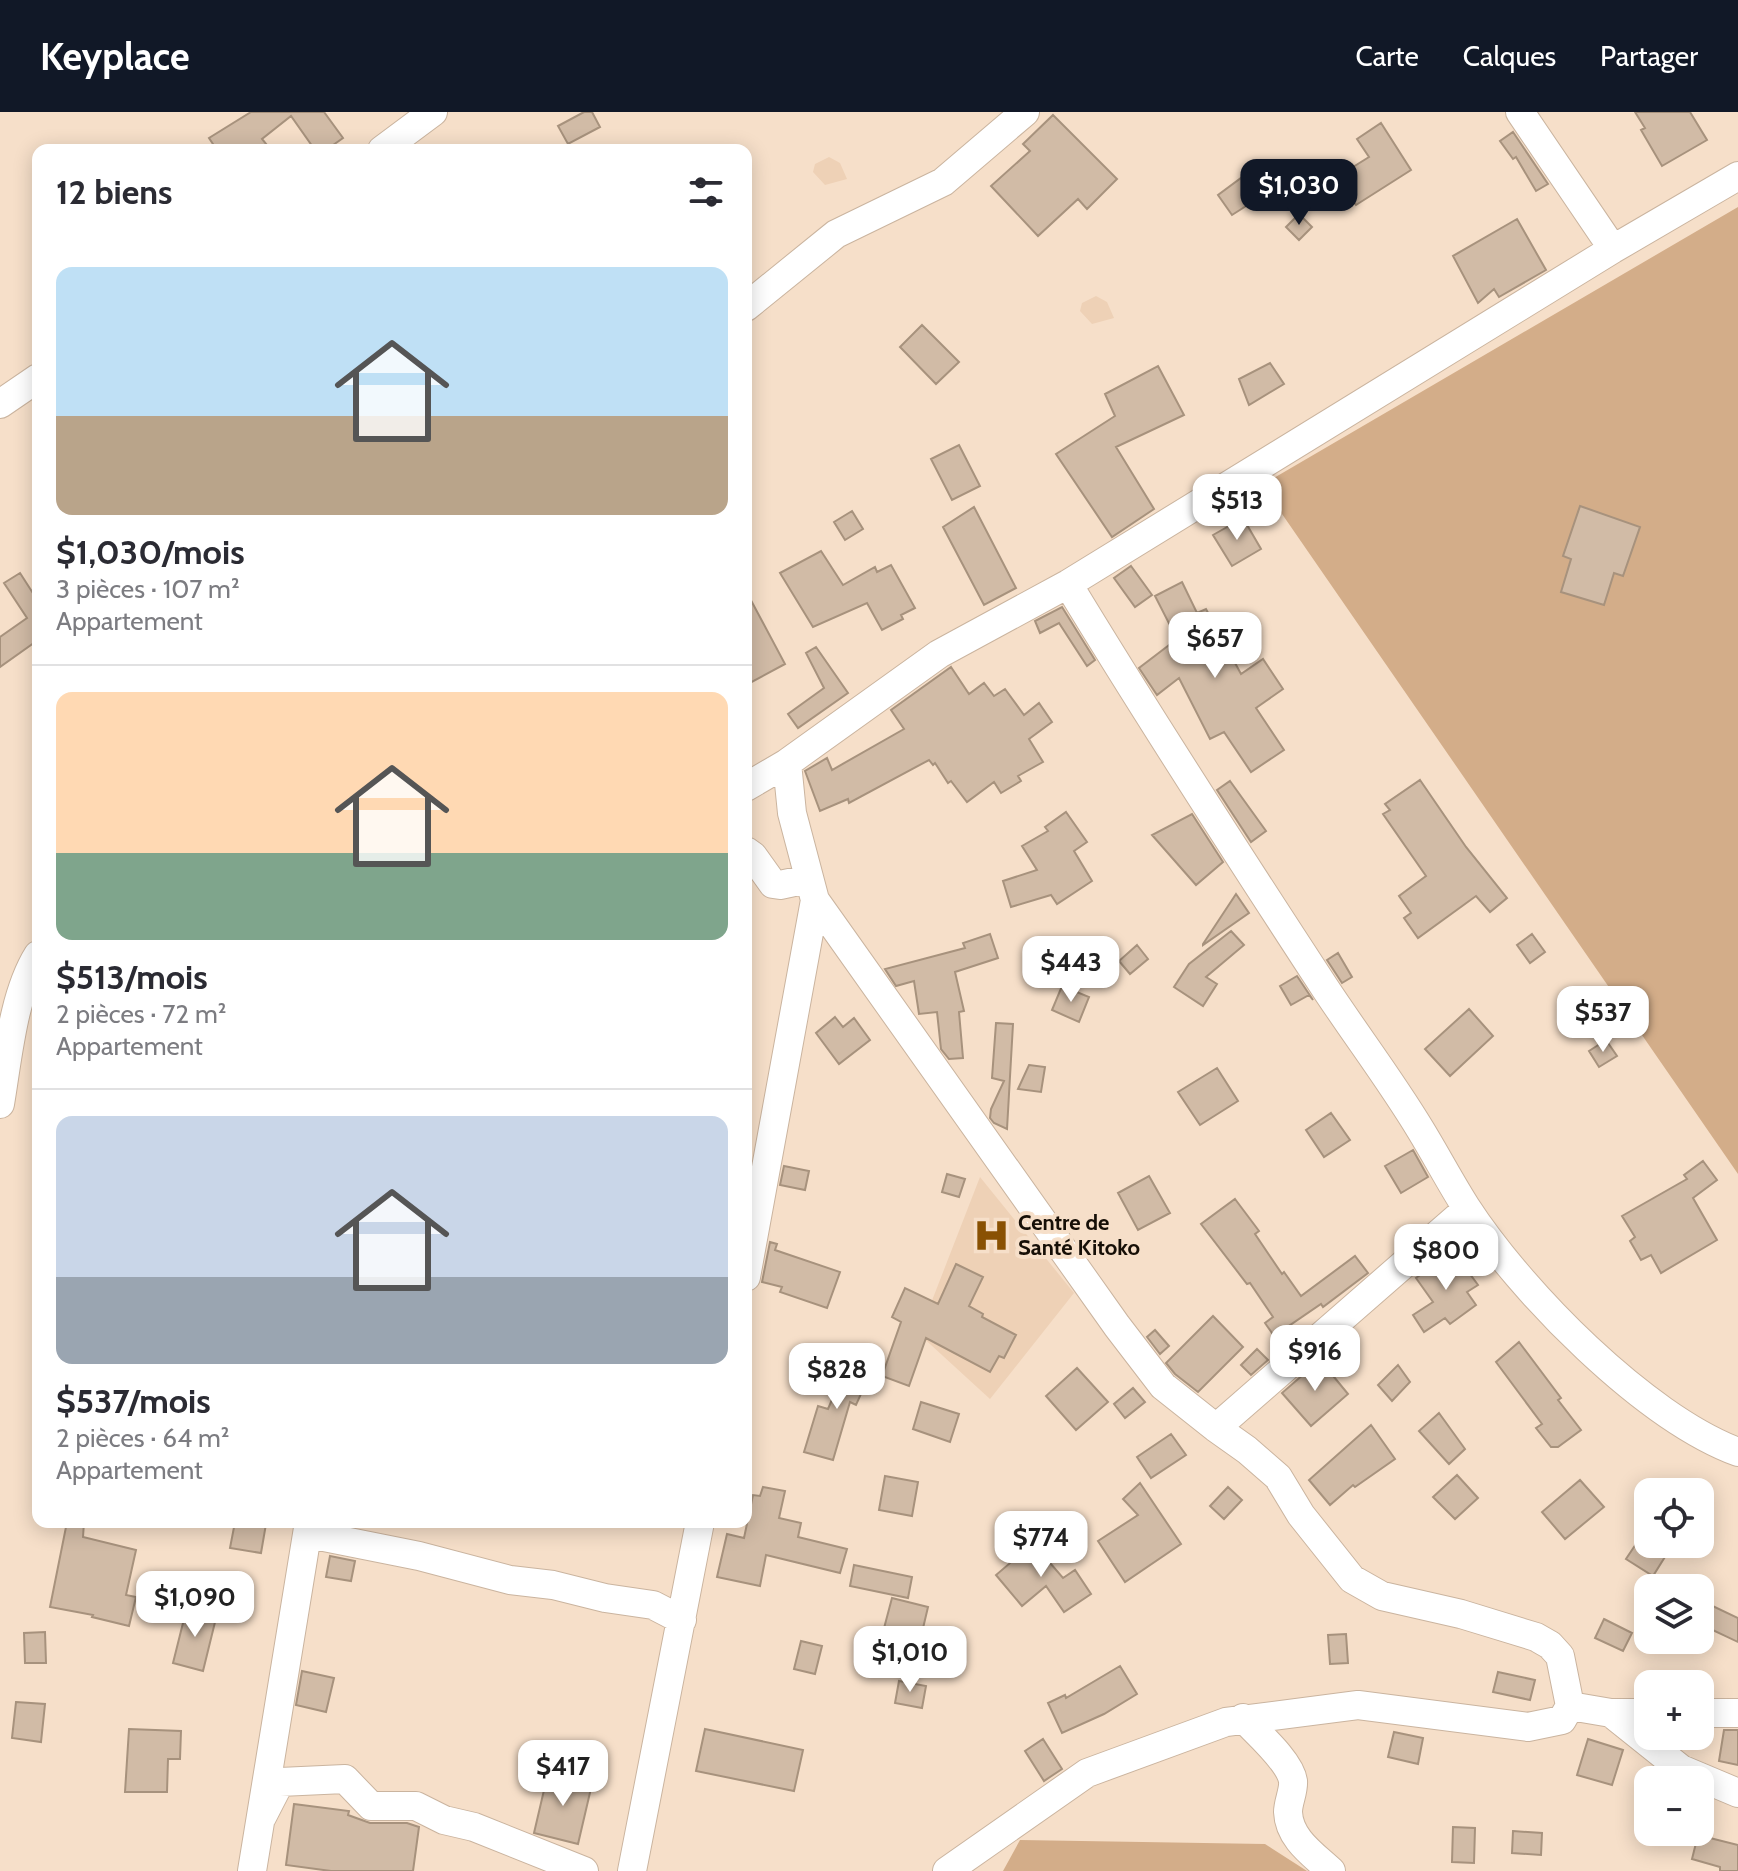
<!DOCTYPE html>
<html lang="fr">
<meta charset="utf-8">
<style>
:root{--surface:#fff;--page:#f7f7f7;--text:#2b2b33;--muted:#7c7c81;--line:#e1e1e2;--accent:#111827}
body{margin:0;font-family:Cabin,sans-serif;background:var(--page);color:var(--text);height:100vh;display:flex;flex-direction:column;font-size:30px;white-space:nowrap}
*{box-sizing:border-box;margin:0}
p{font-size:26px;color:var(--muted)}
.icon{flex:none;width:44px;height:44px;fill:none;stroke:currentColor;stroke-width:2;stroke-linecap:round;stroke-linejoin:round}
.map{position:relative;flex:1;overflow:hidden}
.details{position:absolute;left:32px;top:32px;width:720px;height:1384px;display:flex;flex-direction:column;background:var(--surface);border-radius:16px;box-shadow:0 4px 20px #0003}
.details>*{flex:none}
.fabs{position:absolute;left:1634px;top:1366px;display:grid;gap:16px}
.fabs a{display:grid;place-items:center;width:80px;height:80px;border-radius:16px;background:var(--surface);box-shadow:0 4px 20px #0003;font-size:40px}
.price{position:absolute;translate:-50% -68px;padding:0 18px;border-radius:16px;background:#fff;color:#222;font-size:26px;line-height:52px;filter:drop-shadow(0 2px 4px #0008)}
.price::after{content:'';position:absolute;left:50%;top:48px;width:24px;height:18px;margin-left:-12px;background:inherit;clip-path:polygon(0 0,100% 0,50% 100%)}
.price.active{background:var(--accent);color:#fff}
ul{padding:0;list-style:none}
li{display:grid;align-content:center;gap:16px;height:424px;padding:0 24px}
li+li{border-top:2px solid var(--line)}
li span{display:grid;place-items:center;height:248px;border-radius:16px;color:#555}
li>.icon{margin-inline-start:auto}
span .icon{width:144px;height:144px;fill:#fffc;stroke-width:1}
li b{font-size:34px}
h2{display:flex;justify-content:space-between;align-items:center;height:96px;padding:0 24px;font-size:34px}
header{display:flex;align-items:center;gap:48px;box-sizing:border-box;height:112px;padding:0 40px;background:var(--accent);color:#fff}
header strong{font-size:38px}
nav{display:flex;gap:44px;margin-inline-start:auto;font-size:28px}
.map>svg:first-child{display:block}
.built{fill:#eed1b6}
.green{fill:#d3ad89}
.building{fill:#d1bba6;stroke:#a7927d;stroke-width:2}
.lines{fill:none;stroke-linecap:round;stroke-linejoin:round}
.minor-casing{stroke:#cab49f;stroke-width:30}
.minor{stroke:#fff;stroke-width:28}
.labels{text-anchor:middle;stroke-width:8;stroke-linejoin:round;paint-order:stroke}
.poi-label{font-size:22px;font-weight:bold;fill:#160f07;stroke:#f6dfc9;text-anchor:start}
</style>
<header>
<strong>Keyplace</strong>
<nav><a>Carte</a><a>Calques</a><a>Partager</a></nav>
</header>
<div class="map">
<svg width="1738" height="1759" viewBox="0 0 1738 1759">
<rect width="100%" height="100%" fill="#f6dfc9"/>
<!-- built -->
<path class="built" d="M829,45L840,51L847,67L825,73L813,60L815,52Z
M1096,184L1107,190L1114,206L1092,212L1080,199L1082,191Z
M980,1065L1074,1181L990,1287L919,1222Z"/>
<!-- green -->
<path class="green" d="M1738,95V1062L1262,373Z
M1020,1728L1265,1732L1307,1759H1003Z"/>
<!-- building -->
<path class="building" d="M251,0H324L343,26L326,38H315L291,4L262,27L271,38H217L209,26Z
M584,0H592L600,15L568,32L558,14Z
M1635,0H1690L1707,28L1662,54L1641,18L1645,16Z
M1053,3L1117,67L1087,97L1078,87L1038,124L991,74L1030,39L1023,32Z
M1381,11L1411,58L1356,93L1337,65L1369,45L1357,27Z
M1513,20L1548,72L1536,79L1516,45L1513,47L1500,29Z
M1241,66L1257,87L1232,103L1218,83Z
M1299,102L1312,115L1299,128L1286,115Z
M1517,107L1546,158L1499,185L1494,177L1478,191L1453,144Z
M922,213L959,250L936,272L900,235Z
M1270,251L1284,272L1249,293L1239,267Z
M1158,254L1184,303L1116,335L1154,397L1112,425L1056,342L1115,304L1105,282Z
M959,333L980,374L952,388L931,347Z
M1580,394L1640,415L1623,464L1614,461L1604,493L1561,480L1571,447L1563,444Z
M974,395L1016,476L984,493L943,415Z
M852,399L863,417L845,428L834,410Z
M1243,406L1261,437L1232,454L1213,423Z
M821,439L843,473L875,455L877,460L891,453L915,496L901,503L903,507L882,518L867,491L813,515L780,461Z
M1131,454L1152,483L1135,495L1114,466Z
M20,461L38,489V528L0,555V525L27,506L4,471Z
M1182,470L1197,501L1206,497L1241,562L1263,547L1283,577L1256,596L1284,638L1251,660L1224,620L1210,627L1179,566L1157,583L1139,556L1177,527L1155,484Z
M746,479L785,552L746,573Z
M1062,495L1095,548L1087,554L1059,511L1040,521L1035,509Z
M816,535L848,581L798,616L788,602L824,576L806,541Z
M951,555L969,582L984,571L994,584L1005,577L1024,603L1039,591L1052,610L1029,627L1043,650L1018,664L1021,669L1001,681L994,670L967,690L951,669L948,671L935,651L933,653L929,648L849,691L848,687L820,699L805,659L827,646L832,658L904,617L891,598Z
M1420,668L1466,735L1507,786L1490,800L1476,784L1418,826L1404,806L1411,801L1399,784L1426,764L1383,702L1390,698L1385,692Z
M1230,669L1266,719L1251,730L1217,678Z
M1066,700L1087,730L1074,739L1092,769L1057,792L1051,783L1011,795L1003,769L1037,758L1022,734L1048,719L1045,715Z
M1192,702L1223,750L1196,773L1152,723Z
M1236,782L1249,801L1203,833V832Z
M1231,819L1244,833L1206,865L1217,872L1203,894L1174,875L1189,852Z
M990,822L998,846L955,860L964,899L959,900L963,946L949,947L941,937L937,900L919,902L914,869L896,874L885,857L965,836L963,831Z
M1532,822L1545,840L1530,851L1517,833Z
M1137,833L1148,847L1130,862L1119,849Z
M1338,841L1352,865L1342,871L1327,848Z
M1297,864L1313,888L1309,883L1291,893L1280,874Z
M1062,874L1089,885L1079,910L1052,898Z
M1469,897L1493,924L1450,964L1425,937Z
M835,905L843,915L854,906L870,928L839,952L816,921Z
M996,911L1013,912L1007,1017L994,1011L990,1006L991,997L1004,969L992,966Z
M1606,928L1617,944L1599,955L1589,939Z
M1029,953L1045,955L1041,980L1018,977Z
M1217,956L1238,989L1200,1013L1178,980Z
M1331,1001L1350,1028L1324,1045L1306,1018Z
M1413,1038L1428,1065L1401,1081L1385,1054Z
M1703,1049L1717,1068L1693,1086L1717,1128L1661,1161L1651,1143L1641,1148L1630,1129L1635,1125L1622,1104L1687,1067L1684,1063Z
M784,1054L809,1059L805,1078L780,1073Z
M947,1062L965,1067L959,1085L942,1080Z
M1149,1064L1170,1101L1138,1118L1118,1081Z
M1235,1087L1259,1119L1255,1122L1282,1162L1284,1160L1301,1184L1355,1144L1368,1161L1323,1195L1321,1192L1274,1224L1265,1211L1273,1205L1250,1171L1247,1172L1201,1112Z
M1464,1122L1476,1139L1467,1146L1455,1130Z
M770,1130L777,1132L775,1138L840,1160L827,1196L780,1180L782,1175L762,1170Z
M1453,1139L1478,1173L1467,1180L1476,1193L1450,1212L1445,1206L1424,1220L1413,1203L1433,1190L1416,1166Z
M956,1152L983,1165L969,1194L983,1202L982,1205L1016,1223L1004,1246L999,1244L990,1260L926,1226L909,1274L882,1264L901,1210L892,1205L905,1176L938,1192Z
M1213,1204L1243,1235L1198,1280L1175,1262L1166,1251Z
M1155,1218L1169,1234L1160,1242L1147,1225Z
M1519,1230L1561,1286L1558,1288L1581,1318L1558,1335H1551L1536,1316L1542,1312L1496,1250Z
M1257,1237L1268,1248L1251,1263L1241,1253Z
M852,1241L863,1245L860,1257L870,1262L856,1293L850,1290L833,1348L804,1340L818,1294L828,1297Z
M1320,1248L1348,1282L1311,1314L1282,1281Z
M1398,1253L1410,1270L1392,1289L1378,1273Z
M1077,1256L1108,1290L1076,1318L1046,1284Z
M1133,1276L1145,1290L1125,1306L1114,1292Z
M921,1290L959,1302L950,1330L913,1317Z
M1439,1301L1465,1337L1449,1352L1419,1319Z
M1371,1313L1395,1347L1355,1375L1353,1373L1330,1393L1309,1368Z
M1171,1322L1186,1343L1151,1366L1137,1345Z
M1457,1363L1478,1386L1455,1407L1433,1385Z
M885,1364L918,1370L912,1404L879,1398Z
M1580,1368L1604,1395L1565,1427L1542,1400Z
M1140,1371L1181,1432L1125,1470L1098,1429L1138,1403L1123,1387Z
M763,1375L785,1379L779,1406L801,1411L798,1425L847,1437L840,1461L766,1443L760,1474L717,1465L727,1422L744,1426L753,1383L760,1384Z
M1228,1375L1242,1388L1224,1407L1210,1394Z
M67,1410H84L83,1425L136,1438L126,1483L136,1485L129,1514L92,1505L93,1503L50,1495Z
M235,1410L266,1412L261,1441L230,1436Z
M1031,1429L1063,1466L1075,1458L1091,1482L1064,1500L1046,1474L1022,1494L996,1463L1023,1440L1021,1436Z
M1636,1432H1673L1653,1464L1626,1447Z
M330,1444L355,1449L351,1469L326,1465Z
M854,1453L912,1465L908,1486L850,1474Z
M892,1486L928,1495L920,1529L883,1520Z
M1700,1488L1738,1506V1530L1700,1512Z
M187,1495L217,1502L203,1559L173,1551Z
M1604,1507L1632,1521L1623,1539L1595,1526Z
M45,1520L46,1551H25L24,1521Z
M1346,1522L1348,1551L1330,1552L1328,1523Z
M801,1529L822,1534L815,1562L794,1557Z
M1120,1554L1137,1582L1104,1602L1062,1621L1048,1591L1065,1583L1066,1586Z
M302,1559L334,1566L326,1600L296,1593Z
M1498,1560L1535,1568L1530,1588L1493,1580Z
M899,1569L926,1574L922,1596L895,1591Z
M16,1590L45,1592L41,1630L12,1626Z
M129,1617L181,1619L180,1647H168L167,1680H125Z
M705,1617L803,1638L794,1679L696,1659Z
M1724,1618H1738V1653L1719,1649Z
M1394,1620L1423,1626L1418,1652L1388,1645Z
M1043,1627L1062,1657L1044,1669L1025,1639Z
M1588,1627L1623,1638L1612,1673L1577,1663Z
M548,1661L592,1672L578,1732L534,1721Z
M294,1692L349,1699L348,1703L370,1711H407L419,1715L413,1759H331L286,1753Z
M1453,1715L1475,1716L1474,1751L1452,1750Z
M1513,1719L1542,1721L1541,1743L1512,1741Z
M1698,1723L1738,1733V1759H1720V1755L1692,1747Z"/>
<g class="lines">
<defs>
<path id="minor" d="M1520,0L1613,137
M382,38L433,0
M746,195L836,122L943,70L1025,0
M0,292L38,266
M1068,472C1151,609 1238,743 1325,876C1356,923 1391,969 1420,1017C1436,1043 1450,1070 1466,1095C1521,1180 1644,1305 1738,1340
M787,651L792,701L815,788L1117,1214L1163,1274L1216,1316L1247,1338L1278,1365L1301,1403L1352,1467L1382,1484L1461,1502L1536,1525L1550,1533L1560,1544L1570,1594L1562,1608L1528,1615L1358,1593L1226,1610L1087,1661L947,1759
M746,675L787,651L939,542L1068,472L1613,137L1738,64
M746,739L753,744L773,772L780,773L808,767
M0,992C8,945 13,883 38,843
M746,1165L815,788
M1216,1316L1467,1097
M309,1422L419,1444L510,1468L553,1473L605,1486L653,1493L682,1508
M1570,1594L1611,1601H1648
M1611,1601L1681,1657L1738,1681
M1700,1601H1738
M1243,1606C1257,1621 1290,1649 1293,1669C1294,1679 1288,1690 1288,1700C1289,1727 1314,1743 1331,1759
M262,1705L280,1670L345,1667L371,1694H416L444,1708L474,1715L584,1759
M252,1759L309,1410
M632,1759L700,1410"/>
</defs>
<!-- minor casing -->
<use href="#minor" class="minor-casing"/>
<!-- minor -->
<use href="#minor" class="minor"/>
</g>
<!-- icons -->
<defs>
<symbol id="hospital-bare" viewBox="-9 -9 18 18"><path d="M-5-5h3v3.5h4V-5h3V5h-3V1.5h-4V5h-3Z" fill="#895103" stroke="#f6dfc9" stroke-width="2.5" paint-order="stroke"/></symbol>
</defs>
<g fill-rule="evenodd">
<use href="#hospital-bare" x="966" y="1098" width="51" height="51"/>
</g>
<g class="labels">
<!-- poi labels -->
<g class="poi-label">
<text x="1018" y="1118">Centre de<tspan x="1018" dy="25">Santé Kitoko</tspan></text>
</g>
</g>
</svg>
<div class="fabs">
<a><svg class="icon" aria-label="locate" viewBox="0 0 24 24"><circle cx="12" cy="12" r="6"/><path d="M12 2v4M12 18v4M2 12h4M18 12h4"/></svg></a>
<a><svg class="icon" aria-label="layers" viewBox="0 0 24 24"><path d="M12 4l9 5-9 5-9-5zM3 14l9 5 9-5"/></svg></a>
<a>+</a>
<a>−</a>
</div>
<b class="price active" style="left:1299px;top:115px">$1,030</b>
<b class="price" style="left:1237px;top:430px">$513</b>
<b class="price" style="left:1215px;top:568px">$657</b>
<b class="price" style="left:1071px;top:892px">$443</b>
<b class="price" style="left:1603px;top:942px">$537</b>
<b class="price" style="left:1446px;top:1180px">$800</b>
<b class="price" style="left:1315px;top:1281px">$916</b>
<b class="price" style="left:837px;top:1299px">$828</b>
<b class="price" style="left:1041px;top:1467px">$774</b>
<b class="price" style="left:195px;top:1527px">$1,090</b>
<b class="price" style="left:910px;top:1582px">$1,010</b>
<b class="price" style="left:563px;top:1696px">$417</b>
<section class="details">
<h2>12 biens<svg class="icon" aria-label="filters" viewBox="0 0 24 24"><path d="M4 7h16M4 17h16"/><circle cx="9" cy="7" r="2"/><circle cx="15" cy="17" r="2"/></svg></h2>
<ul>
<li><span style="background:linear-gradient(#bfe0f5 60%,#b9a48a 0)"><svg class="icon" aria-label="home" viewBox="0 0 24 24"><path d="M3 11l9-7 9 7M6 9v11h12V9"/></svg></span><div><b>$1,030/mois</b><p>3 pièces · 107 m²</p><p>Appartement</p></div></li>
<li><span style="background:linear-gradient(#ffd9b3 65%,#7fa58c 0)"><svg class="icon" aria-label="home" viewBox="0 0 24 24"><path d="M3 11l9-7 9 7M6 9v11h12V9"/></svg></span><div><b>$513/mois</b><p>2 pièces · 72 m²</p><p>Appartement</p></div></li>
<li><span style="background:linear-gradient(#c9d6e8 65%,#9aa5b1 0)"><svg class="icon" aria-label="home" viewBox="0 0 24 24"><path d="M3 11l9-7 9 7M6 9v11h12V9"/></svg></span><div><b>$537/mois</b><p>2 pièces · 64 m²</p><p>Appartement</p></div></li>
</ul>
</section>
</div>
